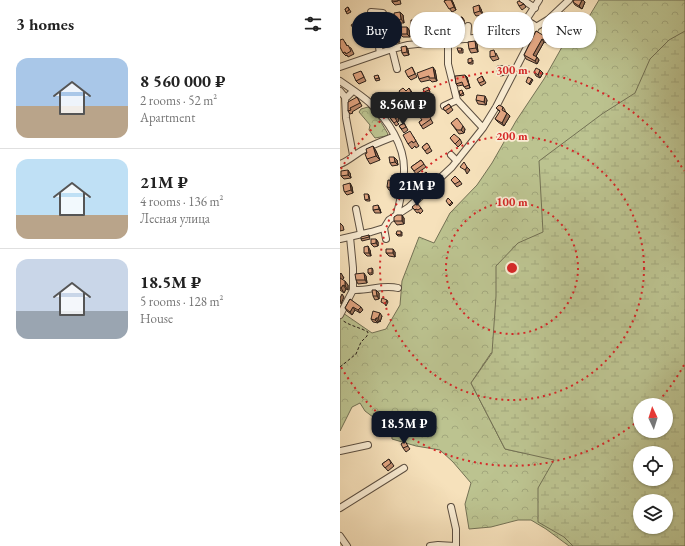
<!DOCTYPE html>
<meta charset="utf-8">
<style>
:root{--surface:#fff;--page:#f2f2f2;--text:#222;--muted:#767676;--line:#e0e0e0;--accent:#111827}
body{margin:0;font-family:"EB Garamond",serif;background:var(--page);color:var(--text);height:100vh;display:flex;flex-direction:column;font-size:15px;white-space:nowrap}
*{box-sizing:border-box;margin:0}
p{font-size:13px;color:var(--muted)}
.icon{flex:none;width:22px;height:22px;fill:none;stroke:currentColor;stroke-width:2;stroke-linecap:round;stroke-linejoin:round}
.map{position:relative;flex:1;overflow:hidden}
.sheet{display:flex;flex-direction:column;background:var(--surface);width:340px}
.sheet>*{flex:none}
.hud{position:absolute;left:12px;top:12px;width:273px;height:36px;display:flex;gap:8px}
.needle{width:26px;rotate:356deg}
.tools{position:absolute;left:293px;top:398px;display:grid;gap:8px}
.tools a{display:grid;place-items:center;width:40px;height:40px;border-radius:50%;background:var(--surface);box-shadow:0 1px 3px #0004;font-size:20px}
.price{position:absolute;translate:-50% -34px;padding:0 9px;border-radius:8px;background:var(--accent);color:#fff;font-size:13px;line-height:26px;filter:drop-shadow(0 1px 2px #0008)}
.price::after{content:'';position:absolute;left:50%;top:24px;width:12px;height:9px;margin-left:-6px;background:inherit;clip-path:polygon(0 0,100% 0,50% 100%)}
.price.active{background:#222;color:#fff}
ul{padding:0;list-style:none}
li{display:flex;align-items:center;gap:12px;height:100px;padding:0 16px}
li+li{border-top:1px solid var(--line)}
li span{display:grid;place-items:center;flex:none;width:112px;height:80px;border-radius:12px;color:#555}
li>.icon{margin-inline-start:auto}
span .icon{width:48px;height:48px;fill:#fffc;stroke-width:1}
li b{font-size:17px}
h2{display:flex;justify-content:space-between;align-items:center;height:48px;padding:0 16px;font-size:17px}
.pill{padding:0 14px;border-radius:16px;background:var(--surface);box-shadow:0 1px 3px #0004;font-size:14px;line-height:36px}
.pill.active{background:var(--accent);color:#fff}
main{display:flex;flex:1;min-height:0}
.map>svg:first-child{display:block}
.forest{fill:url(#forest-crowns);stroke:#737154;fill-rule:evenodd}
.wetland{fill:url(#wetland-marsh);stroke:#737154;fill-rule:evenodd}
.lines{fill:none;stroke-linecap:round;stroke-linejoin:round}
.minor-casing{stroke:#5d5042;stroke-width:8}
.path{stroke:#2a1f19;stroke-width:1;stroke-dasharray:3 2;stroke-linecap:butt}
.minor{stroke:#f9ecd3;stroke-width:6}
.wall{fill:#c28e6f;stroke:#2a1f19}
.shaded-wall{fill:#9e745a;stroke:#2a1f19}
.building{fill:#e2a581;stroke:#2a1f19}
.ring{fill:none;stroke:#d62828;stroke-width:2;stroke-dasharray:2 4}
.centre{fill:#d62828;stroke:#f9ecd3;stroke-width:2}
.ring-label{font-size:12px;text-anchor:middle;font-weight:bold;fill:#d62828;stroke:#f9ecd3;stroke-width:3.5;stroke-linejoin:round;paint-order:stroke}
</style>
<main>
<section class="sheet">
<h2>3 homes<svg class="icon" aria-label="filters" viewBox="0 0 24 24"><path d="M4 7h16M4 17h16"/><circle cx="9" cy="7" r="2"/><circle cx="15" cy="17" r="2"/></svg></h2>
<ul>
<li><span style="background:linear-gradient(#a9c7e8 60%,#b9a48a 0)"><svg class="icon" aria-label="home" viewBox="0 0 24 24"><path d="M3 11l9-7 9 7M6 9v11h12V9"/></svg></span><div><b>8 560 000 ₽</b><p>2 rooms · 52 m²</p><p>Apartment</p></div></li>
<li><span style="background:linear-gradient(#bfe0f5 70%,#b9a48a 0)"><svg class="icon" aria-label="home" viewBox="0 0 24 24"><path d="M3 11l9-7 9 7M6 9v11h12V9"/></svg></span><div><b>21M ₽</b><p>4 rooms · 136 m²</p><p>Лесная улица</p></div></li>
<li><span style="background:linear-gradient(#c9d6e8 65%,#9aa5b1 0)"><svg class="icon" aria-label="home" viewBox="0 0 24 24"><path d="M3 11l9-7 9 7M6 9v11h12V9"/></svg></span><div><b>18.5M ₽</b><p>5 rooms · 128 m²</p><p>House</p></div></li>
</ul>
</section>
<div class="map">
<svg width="345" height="546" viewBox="0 0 345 546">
<defs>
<pattern id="forest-crowns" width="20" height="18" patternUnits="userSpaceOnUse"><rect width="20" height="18" fill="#bcc390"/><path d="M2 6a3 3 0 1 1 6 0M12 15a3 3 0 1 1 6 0" fill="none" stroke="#a2a77c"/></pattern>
<pattern id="wetland-marsh" width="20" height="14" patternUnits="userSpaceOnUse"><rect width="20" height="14" fill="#bcc390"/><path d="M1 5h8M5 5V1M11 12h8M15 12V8" fill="none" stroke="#a2a77c"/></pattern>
</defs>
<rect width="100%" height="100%" fill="#f6e1bb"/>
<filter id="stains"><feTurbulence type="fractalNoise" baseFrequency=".005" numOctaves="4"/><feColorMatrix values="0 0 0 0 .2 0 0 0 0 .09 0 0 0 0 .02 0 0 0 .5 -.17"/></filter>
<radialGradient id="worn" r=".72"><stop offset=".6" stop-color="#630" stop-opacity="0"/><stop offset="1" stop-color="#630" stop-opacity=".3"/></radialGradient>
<!-- forest -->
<path class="forest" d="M259,0H345V39L340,40L336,50L345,56V79L343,81L325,83L310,93L280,108V123L286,183L311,343L305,345L298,320L291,314L284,322L293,383L301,388L300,393L296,397L298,404L303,403L310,396L328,395L345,383V399L343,400L326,408V405H300V431H310L313,443L319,453H300V479H326V466L338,487L345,495V535L338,529L329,534L320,527H326V501H300L296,519L299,530L292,536L297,543L295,546H229L206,529L191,520H178L151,527L129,529L125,504L131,483L113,462L100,450L76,446L52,439L51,420L46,413L33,417L25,411L20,403L12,407L0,431V317L3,313L32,333L46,329L60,305L62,281L79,237L94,243L110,213L137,185L152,163L176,121L204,79L222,47L232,45ZM151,353L167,355L173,371L185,372L197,377L200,388L208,396L205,424L193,419L189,429L190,436L185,443L183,453L165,449L131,383ZM232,461L250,481L262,497C257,508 251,518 239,523C235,510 235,504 222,498C217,480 209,468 232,461Z
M28,107L36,114L48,134L46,136L35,138L29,130L30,125L19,112L21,109Z"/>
<!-- wetland -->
<path class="wetland" d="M345,31V546H233L224,537L198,522V488L214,460L165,449L131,383L152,353L156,296V266L178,243L203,232L199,161L262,114L295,93L310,59L329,40ZM300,405H326V431H300ZM300,453H326V479H300ZM300,501H326V527H300Z"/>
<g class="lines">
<defs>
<path id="minor" d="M183,0L195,8
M31,12L43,13L44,15C45,19 46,24 45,28C41,39 37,40 40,53
M186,20L199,0
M196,27L209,19L229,0
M127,39L128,26
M108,42V64L117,100L143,128
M52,49L57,69
M0,67L52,49L68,45L143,37L155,34L186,20L194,25L196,27L190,41L156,107L143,128L112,167L69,207L49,220L44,228L31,232L0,239
M160,69H176
M0,81C10,88 21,95 30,103C48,120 65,146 64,171C64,186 60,200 57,214
M0,91L5,97H7L13,91
M5,97L6,118L13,155
M104,106L117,100
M111,155L117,161
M0,164C9,161 16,153 25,149C34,144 45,140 55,136
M16,209L21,234
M44,228L46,239
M13,290C29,291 43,284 58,288
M0,315L13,290V268L10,237
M0,451L28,445
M111,507L116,529V546
M0,508L64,468
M0,536L7,546
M90,546L98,545L115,546"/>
</defs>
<!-- minor casing -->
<use href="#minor" class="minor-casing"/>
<!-- path -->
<path class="path" d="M0,367L16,354L21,342L27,336L28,332C19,327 10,326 2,320"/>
<!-- minor -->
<use href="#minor" class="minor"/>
</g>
<!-- wall -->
<path class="wall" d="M60,0L61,4L55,5L52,2Z
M107,0H112L116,10L112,12L104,1Z
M234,0H243L245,2L242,9L235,5L233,2Z
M184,4L186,7L182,10L179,6Z
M8,7L11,12L7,14L5,9Z
M141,9L143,15L136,16L134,13Z
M38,15L40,18L41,24H35L33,21Z
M63,15L64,23H61V25L58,26L55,22Z
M118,17V18L122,17L124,20V24L115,27L113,24Z
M234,18L237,21L232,28L222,22L220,19Z
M96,20L98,24L100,31L91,33L88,30H73L71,26L85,24Z
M16,22L20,29L15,32L13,28Z
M147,23L148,29L143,30L141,27Z
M67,27L69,30L70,37H63L60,34Z
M196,31L208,40L207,43L204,42L196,56L199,60L197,64L186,59L184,55Z
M221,32L223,35L220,40L214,37L212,34Z
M52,34L55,38L57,37L60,42L49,44L47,40Z
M32,36L34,41L29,45L27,41Z
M5,42L7,46L11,48L14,54L8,57L7,55L6,56L3,53Z
M137,44L138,52L131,53L129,49Z
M66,46L68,50L69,55L64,56L62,53Z
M121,48L123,49V53H119L118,51Z
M156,53L159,59L153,61L150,57Z
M133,60V64H130L128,63Z
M72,67L77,77L71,80L68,77Z
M95,70L97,81L92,82L90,80L81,82L79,79Z
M166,70L168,74L167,75L160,76L157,72Z
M200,70L203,73L200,78L196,76L194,72Z
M21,71L26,81L19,84L16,81Z
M38,75L40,80L36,81L35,79Z
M142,76L146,83L141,86L139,83Z
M127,77L130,88L126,89L123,85L118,86L116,84Z
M69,88L74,95L65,101L63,98L66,91Z
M89,89L90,92L85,94L84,92Z
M123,92L124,95L121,96L120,95Z
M36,95L41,102L37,104L32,98Z
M17,97L22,106L12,112L13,113L10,114L8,111Z
M136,100H147L146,105L138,104Z
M109,104L113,110L108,114L103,108Z
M163,107L165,110V111L170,116L164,126L158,122L155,119L160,112L156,108Z
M85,109L93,123L83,129L79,122L82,120Z
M56,110L61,117L58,119L59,121L57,122L59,124L56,126L48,115Z
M64,123L68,130L64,133L59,126Z
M111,123L125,129L124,133L119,134Z
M73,136L79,146L76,148L75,146L72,149L68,144Z
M110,138L120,139L122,143L118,147Z
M87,143L92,151L87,154L82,147Z
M33,146L36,151L40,160L30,164L27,159V153Z
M54,157L57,160L58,165L52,166L50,163Z
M81,160L86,167L76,174L71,167Z
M10,173L11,178L4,179L1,176Z
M81,176H90L93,179L88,183Z
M111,180L120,181L122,184L117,187Z
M77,182L82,189L76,192L72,186Z
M10,183L12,187L13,193L7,195L6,194L4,191Z
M57,185L56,192L49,190L47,187Z
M98,187L103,193L98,196L94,190Z
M28,194L29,195L30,201H27L25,200Z
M72,207L81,208L83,211L80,214L79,212L77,213Z
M40,209L41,213H35L33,210Z
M64,218V224L57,225L54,221Z
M0,223L3,226L4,230L0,231Z
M62,232V236H58L56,234Z
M29,235L30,239L22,241L21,239Z
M36,239L38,242V246L34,247L31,244Z
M30,250L31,256H27L24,253Z
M55,252V257L49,256L46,253Z
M32,268L33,270V274L30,275L28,273Z
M0,273L4,278L2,279L8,285V290L6,289L4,293L0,290Z
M26,276L27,283L18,284L16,280Z
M39,293V299L35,300L33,296Z
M10,299L23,310L20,313L15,310L12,315L7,311L5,308Z
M42,316L40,322L38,321V323L33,322L31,319Z
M67,445L70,449L66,452L63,448Z
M49,459L54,466L48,471L42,464Z"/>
<!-- shaded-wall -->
<path class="shaded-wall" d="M111,0L113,2L116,10L114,7Z
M242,0H243L245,2L242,9L239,6Z
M139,5L141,9L143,15L140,11Z
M60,12L63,15L64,23L61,19Z
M38,15L40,18L41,24L39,21Z
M122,17L124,20V24L122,21Z
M234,18L237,21L232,28L230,25Z
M145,19L147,23L148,29L146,26Z
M96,20L98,24L100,31L98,27Z
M214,26L215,28L213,31L212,29Z
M67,27L69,30L70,37L67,34Z
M221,32L223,35L220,40L218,37Z
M206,37L208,40L207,43L204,40Z
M202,39L204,42L195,58L193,55Z
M135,41L137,44L138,52L136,48Z
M66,46L68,50L69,55L67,52Z
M197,57L199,60L197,64L195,61Z
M93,67L95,70L97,81L95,78Z
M166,70L168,74L167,75L165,72Z
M200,70L203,73L200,78L198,75Z
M125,75L127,77L130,88L129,85Z
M192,79L193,80L190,85L189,84Z
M145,96L147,100L146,105L144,102Z
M167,113L170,116L164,126L162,123Z
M123,126L125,129L124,133L121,130Z
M33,146L36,151L40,160L36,156Z
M54,157L57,160L58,165L55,162Z
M127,167L130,170L127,174L125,170Z
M8,170L10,173L11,178L8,175Z
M55,181L57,185L56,192L54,188Z
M10,183L12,187L13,193L11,190Z
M112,202L113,203L110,206L109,205Z
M38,205L40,209L41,213L39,209Z
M62,215L64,218V224L62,221Z
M36,239L38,242V246L36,243Z
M28,246L30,250L31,256L29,253Z
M53,249L55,252V257L53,253Z
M1,273L4,278L1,281L0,279V274Z
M24,273L26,276L27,283L25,280Z
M5,281L8,285V290L5,286Z
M3,285L6,289L4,293L1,288Z
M36,290L39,293V299L37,296Z
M2,294L4,297L1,304L0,298Z
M47,300L48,302L46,306L45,304Z
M13,307L15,310L12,315L10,312Z
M21,307L23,310L20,313L18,310Z
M40,313L42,316L40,322L38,318Z
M36,318L38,321V323L35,320Z"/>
<!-- building -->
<path class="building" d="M52,0H58V1L52,2Z
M107,0H111L114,7L109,9L104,1Z
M234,0H242L239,6L233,2Z
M179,1L184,4L179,6L177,2Z
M139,5L140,11L134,13L133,7Z
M8,7L9,10L6,12L5,9Z
M60,12L61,19L59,20V22H55L54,13Z
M224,12L234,18L230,25L220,19Z
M116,14L117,19L122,17V21L113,24L110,16Z
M33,15H38L39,21H33Z
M145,19L146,26L141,27L139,20Z
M71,20H83V25L96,20L98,27L88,30V27L71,26Z
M16,22L18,26L13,28L11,25Z
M210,23L214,26L212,29L208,27Z
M60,27H67V34H60Z
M178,28H182L181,32H177Z
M215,29L221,32L218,37L212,34Z
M196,31L206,37L204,40L202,39L193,55L197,57L195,61L184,55Z
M30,32L32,38L27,41L24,35Z
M45,34H52L54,38L52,39L57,37L58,39L47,40Z
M3,39L7,46L8,45L11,51L6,54L5,52L3,53L0,47V40Z
M135,41L136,48L129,49L128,42Z
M66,46L67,52L62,53L61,47Z
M117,48H121L122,51H118Z
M154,50L156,56L150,57V51Z
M132,58V62L128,63V59Z
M72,67L75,74L68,77L65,71Z
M93,67L95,78H89V76L79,79L77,73Z
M196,68L200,70L198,75L194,72Z
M157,70H166L165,72H157Z
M21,71L24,77L16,81L13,74Z
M38,75L39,78L35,79L34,76Z
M125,75L129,85L124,87L122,82L116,84L115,76Z
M142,76L144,81L139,83L137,79Z
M188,77L192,79L189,84L186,82Z
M88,87L89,90L84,92L83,89Z
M63,88L66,91L69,88L71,92L63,98L59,91Z
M122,90L123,93L120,95L119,91Z
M36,95L38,99L35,101L32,98Z
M137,95L145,96L144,102L136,100Z
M17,97L20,103L10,108L11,110L8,111V102Z
M109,104L111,107L105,111L103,108Z
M159,105L163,107L162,110L167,113L162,123L155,119L160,111L156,108Z
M85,109L91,119L81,126L79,122L82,120L77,113Z
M56,110L59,114L56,116L57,118H55L57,121L54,123L48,115Z
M117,118L123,126L121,130H117L111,123Z
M64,123L66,127L62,129L59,126Z
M70,131L76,141L73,143L72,141L68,144L63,135Z
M114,134L120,139L115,144L110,138Z
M87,143L90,147L85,151L82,147Z
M33,146L36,156L27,159L25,154L27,153L26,149Z
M49,157H54L55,162L50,163Z
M81,160L84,164L74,171L71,167Z
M124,162L127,167L125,170L120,167Z
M8,170V175L1,176V171Z
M86,172L90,176L85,180L81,176Z
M115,176L120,181L115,184L111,180Z
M48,180L55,181L54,188L47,187Z
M77,182L79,186L74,189L72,186Z
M10,183L11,190L5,192L4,191L3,185Z
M98,187L100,190L96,193L94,190Z
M24,194H28L29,199L25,200Z
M108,198L112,202L109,205L106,201Z
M77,203L81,208L78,210L76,209L75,210L72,207Z
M38,205L39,209L33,210V206Z
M57,215H62V221H54V217Z
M57,231H61V235L56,234Z
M29,235V237L21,239V237Z
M31,239H36V243L31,244Z
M28,246L29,253H24V247Z
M46,249H53V253H46Z
M32,268V273H28V269Z
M24,273L25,280H16L15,274Z
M0,278L5,281V286L3,285L1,288H0Z
M32,290H36L37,296H33Z
M42,298L47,300L45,304L41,302Z
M10,299L21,307L18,310L13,307L10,312L5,308Z
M33,311L40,313L38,318H36L35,320L31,319Z
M65,441L68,446L63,448L61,444Z
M49,459L51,463L45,468L42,464Z"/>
<!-- distance rings -->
<g class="ring">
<circle cx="172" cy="268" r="66"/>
<circle cx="172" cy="268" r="132"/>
<path d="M344 365A198 198 0 0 1 316 404M299 420A198 198 0 0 1 1 367M1 169A198 198 0 0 1 344 171"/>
</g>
<circle cx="172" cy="268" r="6" class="centre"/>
<g class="ring-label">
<text x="172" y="74">300 m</text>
<text x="172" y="140">200 m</text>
<text x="172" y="206">100 m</text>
</g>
<rect width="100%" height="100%" filter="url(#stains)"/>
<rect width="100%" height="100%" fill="url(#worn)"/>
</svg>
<div class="tools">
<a><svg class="needle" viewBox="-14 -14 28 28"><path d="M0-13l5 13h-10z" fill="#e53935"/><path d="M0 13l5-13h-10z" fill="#767676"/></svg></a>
<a><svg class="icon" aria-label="locate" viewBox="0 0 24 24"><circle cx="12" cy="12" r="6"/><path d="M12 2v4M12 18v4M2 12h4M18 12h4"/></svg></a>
<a><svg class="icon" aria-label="layers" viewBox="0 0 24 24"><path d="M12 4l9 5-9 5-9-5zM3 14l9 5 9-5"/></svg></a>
</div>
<b class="price active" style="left:63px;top:126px">8.56M ₽</b>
<b class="price" style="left:77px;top:207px">21M ₽</b>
<b class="price" style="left:64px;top:445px">18.5M ₽</b>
<div class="hud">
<a class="pill active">Buy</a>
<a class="pill">Rent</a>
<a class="pill">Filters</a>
<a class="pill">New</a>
</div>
</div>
</main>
